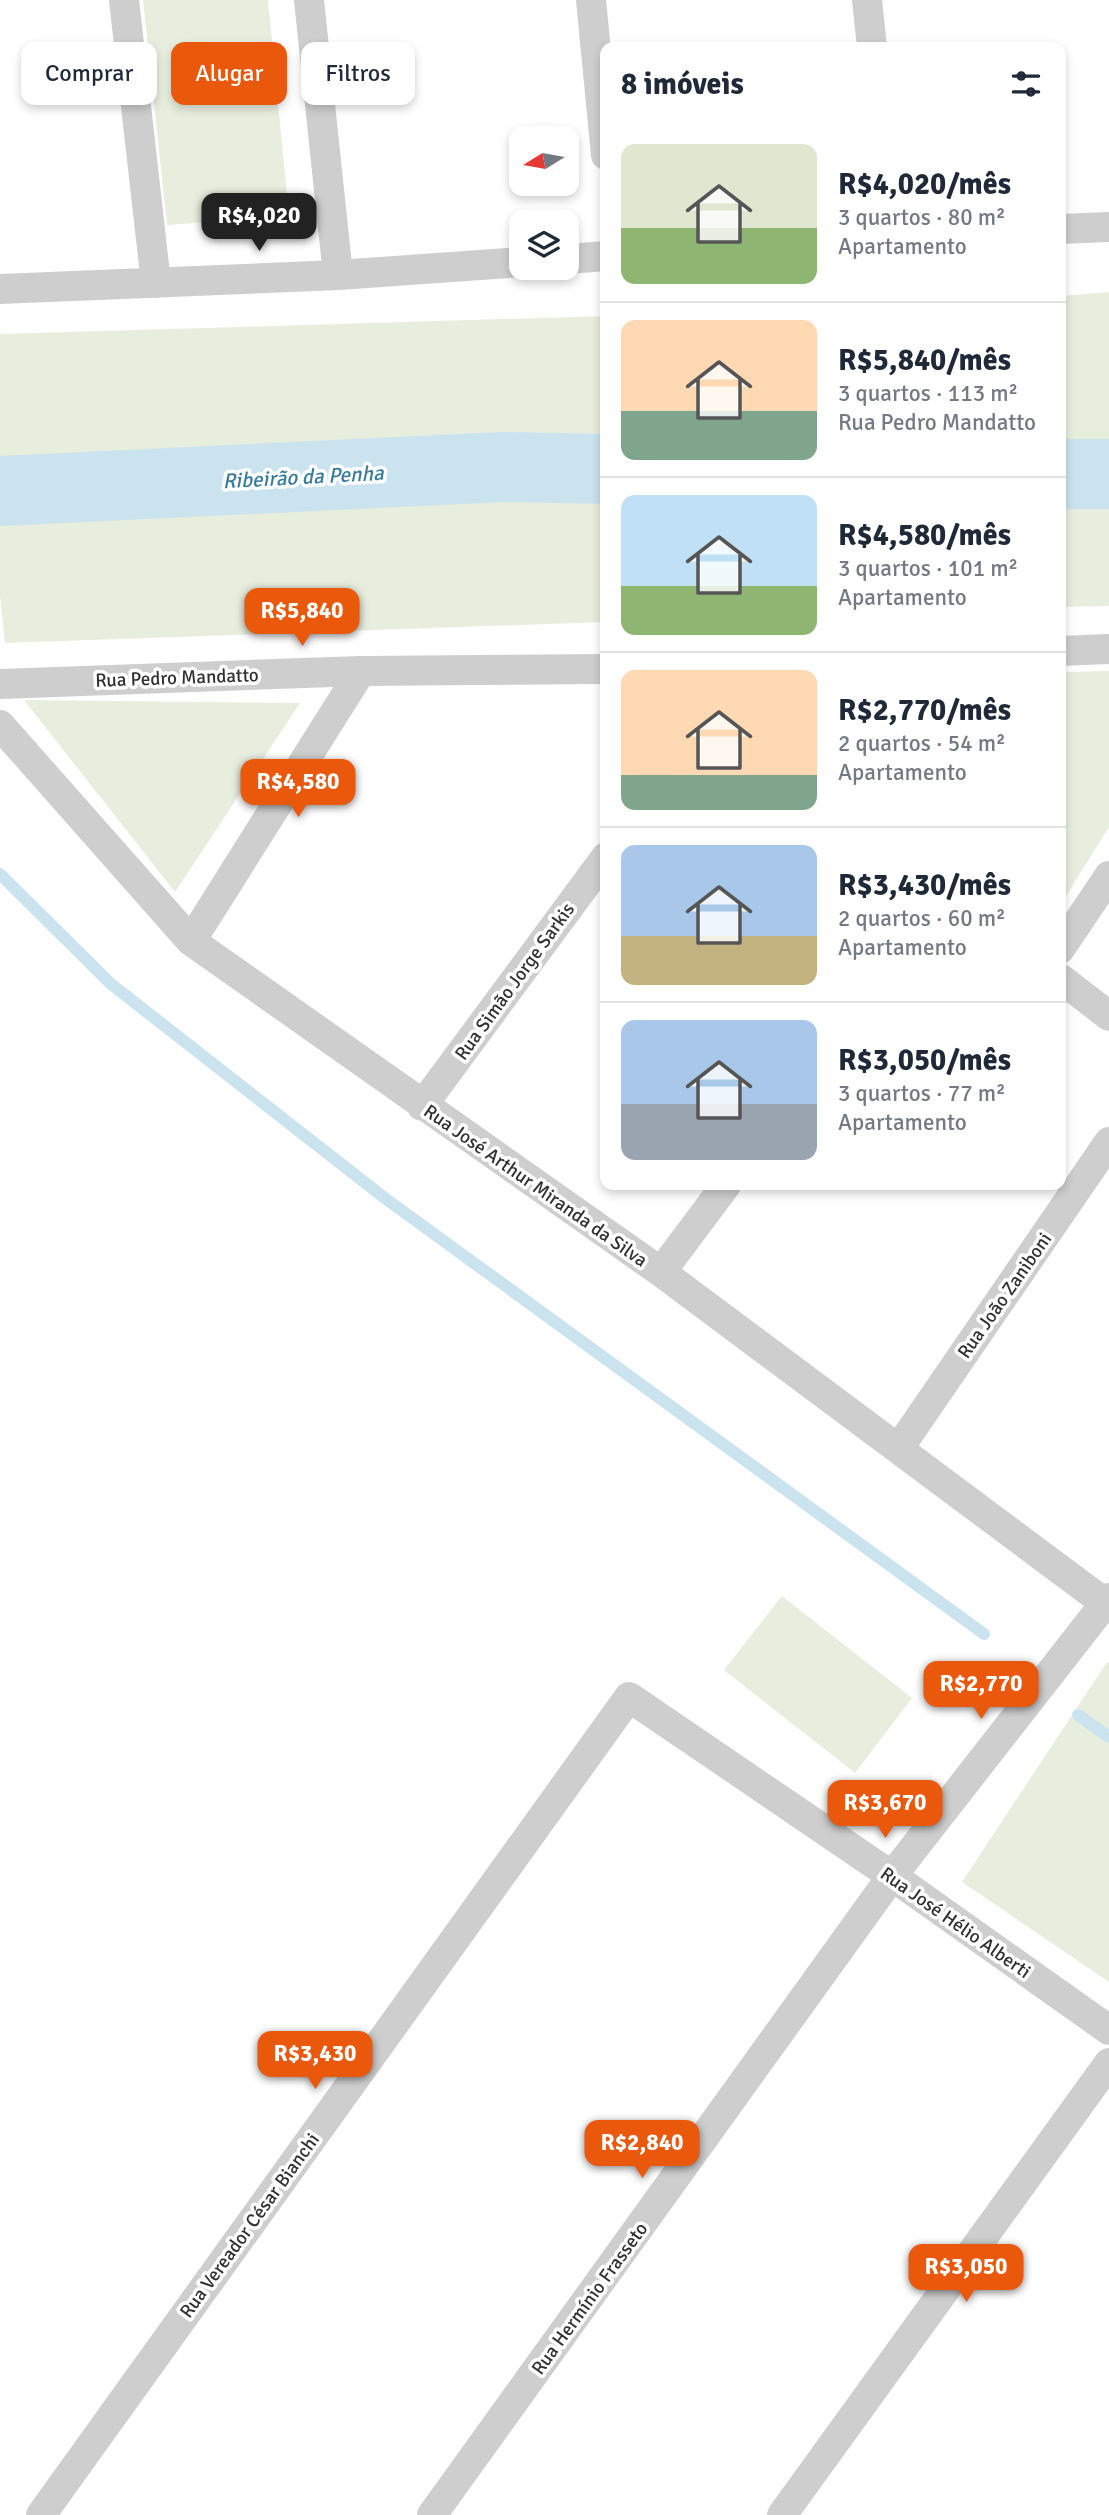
<!DOCTYPE html>
<html lang="pt">
<meta charset="utf-8">
<style>
:root{--surface:#fff;--page:#f6f6f7;--text:#1f2937;--muted:#747a83;--line:#e0e1e3;--accent:#ea580c}
body{margin:0;font-family:Signika,sans-serif;background:var(--page);color:var(--text);height:100vh;display:flex;flex-direction:column;font-size:26px;white-space:nowrap}
*{box-sizing:border-box;margin:0}
p{font-size:23px;color:var(--muted)}
.icon{flex:none;width:38px;height:38px;fill:none;stroke:currentColor;stroke-width:2;stroke-linecap:round;stroke-linejoin:round}
.map{position:relative;flex:1;overflow:hidden}
.drawer{position:absolute;left:600px;top:42px;width:466px;height:1148px;display:flex;flex-direction:column;background:var(--surface);border-radius:14px;box-shadow:0 4px 10px #0003}
.drawer>*{flex:none}
.banner{position:absolute;left:21px;top:42px;width:474px;height:63px;display:flex;gap:14px}
.needle{width:46px;rotate:259deg}
.fabs{position:absolute;left:509px;top:126px;display:grid;gap:14px}
.fabs a{display:grid;place-items:center;width:70px;height:70px;border-radius:14px;background:var(--surface);box-shadow:0 4px 10px #0003;font-size:35px}
.price{position:absolute;translate:-50% -60px;padding:0 16px;border-radius:14px;background:var(--accent);color:#fff;font-size:23px;line-height:46px;filter:drop-shadow(0 2px 4px #0008)}
.price::after{content:'';position:absolute;left:50%;top:42px;width:21px;height:16px;margin-left:-10px;background:inherit;clip-path:polygon(0 0,100% 0,50% 100%)}
.price.current{background:#222;color:#fff}
ul{padding:0;list-style:none}
li{display:flex;align-items:center;gap:21px;height:175px;padding:0 21px}
li+li{border-top:2px solid var(--line)}
li span{display:grid;place-items:center;flex:none;width:196px;height:140px;border-radius:14px;color:#555}
li>.icon{margin-inline-start:auto}
span .icon{width:84px;height:84px;fill:#fffc;stroke-width:1}
li b{font-size:30px}
h2{display:flex;justify-content:space-between;align-items:center;height:84px;padding:0 21px;font-size:30px}
.chip{padding:0 24px;border-radius:14px;background:var(--surface);box-shadow:0 4px 10px #0003;font-size:24px;line-height:63px}
.chip.current{background:var(--accent);color:#fff}
.map>svg:first-child{display:block}
.green{fill:#e8eede}
.lines{fill:none;stroke-linecap:round;stroke-linejoin:round}
.stream{stroke:#cae3ef;stroke-width:12}
.river{stroke:#cae3ef;stroke-width:70}
.minor{stroke:#cecece;stroke-width:30}
.labels{text-anchor:middle;stroke-width:7;stroke-linejoin:round;paint-order:stroke}
.street-label{font-size:19px;fill:#313131;stroke:#fff}
.water-label{font-size:21px;font-style:italic;fill:#397b99;stroke:#fff}
</style>
<div class="map">
<svg width="1109" height="2515" viewBox="0 0 1109 2515">
<rect width="100%" height="100%" fill="#fff"/>
<!-- green -->
<path class="green" d="M143,0H268L289,216L167,225Z
M1109,292V606L1061,607V296Z
M605,316V622L5,643L0,596V334Z
M1109,671V827L1061,904V672Z
M24,700L300,703L175,892Z
M782,1596L912,1698L855,1773L724,1670Z
M1107,1662L1109,1664V1982L962,1882Z"/>
<g class="lines">
<!-- stream -->
<path class="stream" d="M0,874L111,984L386,1199L984,1634
M1078,1715L1109,1737"/>
<!-- river -->
<path class="river" d="M1060,474H1109
M0,491L503,467L606,469"/>
<!-- minor -->
<path class="minor" d="M124,0L156,283
M309,0L338,275
M591,0L606,155
M867,0L872,47
M1060,229L1109,227
M567,259L606,256
M0,289L338,275L522,262
M1060,651L1109,649
M0,684L361,671L606,669
M0,725L191,941L661,1272L1109,1606
M191,941L361,671
M1060,949L1109,876
M1060,978L1109,1016
M422,1106L606,857
M661,1272L726,1185
M899,1448L1109,1142
M41,2515L629,1697L892,1876L1109,2030
M432,2515L892,1876L1109,1598
M782,2515L1109,2063"/>
</g>
<g class="labels">
<!-- street labels -->
<g class="street-label">
<text transform="translate(177 677) rotate(-2)" y="7">Rua Pedro Mandatto</text>
<text transform="translate(514 981) rotate(-54)" y="7">Rua Simão Jorge Sarkis</text>
<text transform="translate(536 1185) rotate(35)" y="7">Rua José Arthur Miranda da Silva</text>
<text transform="translate(1004 1295) rotate(-55)" y="7">Rua João Zaniboni</text>
<text transform="translate(956 1922) rotate(35)" y="7">Rua José Hélio Alberti</text>
<text transform="translate(249 2225) rotate(-54)" y="7">Rua Vereador César Bianchi</text>
<text transform="translate(589 2298) rotate(-54)" y="7">Rua Hermínio Frasseto</text>
</g>
<!-- water labels -->
<g class="water-label">
<text transform="translate(303 477) rotate(-3)" y="7">Ribeirão da Penha</text>
</g>
</g>
</svg>
<div class="fabs">
<a><svg class="needle" viewBox="-14 -14 28 28"><path d="M0-13l5 13h-10z" fill="#e53935"/><path d="M0 13l5-13h-10z" fill="#747a83"/></svg></a>
<a><svg class="icon" aria-label="layers" viewBox="0 0 24 24"><path d="M12 4l9 5-9 5-9-5zM3 14l9 5 9-5"/></svg></a>
</div>
<b class="price current" style="left:259px;top:253px">R$4,020</b>
<b class="price" style="left:302px;top:648px">R$5,840</b>
<b class="price" style="left:298px;top:819px">R$4,580</b>
<b class="price" style="left:981px;top:1721px">R$2,770</b>
<b class="price" style="left:885px;top:1840px">R$3,670</b>
<b class="price" style="left:315px;top:2091px">R$3,430</b>
<b class="price" style="left:642px;top:2180px">R$2,840</b>
<b class="price" style="left:966px;top:2304px">R$3,050</b>
<div class="banner">
<a class="chip">Comprar</a>
<a class="chip current">Alugar</a>
<a class="chip">Filtros</a>
</div>
<section class="drawer">
<h2>8 imóveis<svg class="icon" aria-label="filters" viewBox="0 0 24 24"><path d="M4 7h16M4 17h16"/><circle cx="9" cy="7" r="2"/><circle cx="15" cy="17" r="2"/></svg></h2>
<ul>
<li><span style="background:linear-gradient(#dfe7d0 60%,#8fb573 0)"><svg class="icon" aria-label="home" viewBox="0 0 24 24"><path d="M3 11l9-7 9 7M6 9v11h12V9"/></svg></span><div><b>R$4,020/mês</b><p>3 quartos · 80 m²</p><p>Apartamento</p></div></li>
<li><span style="background:linear-gradient(#ffd9b3 65%,#7fa58c 0)"><svg class="icon" aria-label="home" viewBox="0 0 24 24"><path d="M3 11l9-7 9 7M6 9v11h12V9"/></svg></span><div><b>R$5,840/mês</b><p>3 quartos · 113 m²</p><p>Rua Pedro Mandatto</p></div></li>
<li><span style="background:linear-gradient(#bfe0f5 65%,#8fb573 0)"><svg class="icon" aria-label="home" viewBox="0 0 24 24"><path d="M3 11l9-7 9 7M6 9v11h12V9"/></svg></span><div><b>R$4,580/mês</b><p>3 quartos · 101 m²</p><p>Apartamento</p></div></li>
<li><span style="background:linear-gradient(#ffd9b3 75%,#7fa58c 0)"><svg class="icon" aria-label="home" viewBox="0 0 24 24"><path d="M3 11l9-7 9 7M6 9v11h12V9"/></svg></span><div><b>R$2,770/mês</b><p>2 quartos · 54 m²</p><p>Apartamento</p></div></li>
<li><span style="background:linear-gradient(#a9c7e8 65%,#c2b280 0)"><svg class="icon" aria-label="home" viewBox="0 0 24 24"><path d="M3 11l9-7 9 7M6 9v11h12V9"/></svg></span><div><b>R$3,430/mês</b><p>2 quartos · 60 m²</p><p>Apartamento</p></div></li>
<li><span style="background:linear-gradient(#a9c7e8 60%,#9aa5b1 0)"><svg class="icon" aria-label="home" viewBox="0 0 24 24"><path d="M3 11l9-7 9 7M6 9v11h12V9"/></svg></span><div><b>R$3,050/mês</b><p>3 quartos · 77 m²</p><p>Apartamento</p></div></li>
</ul>
</section>
</div>
